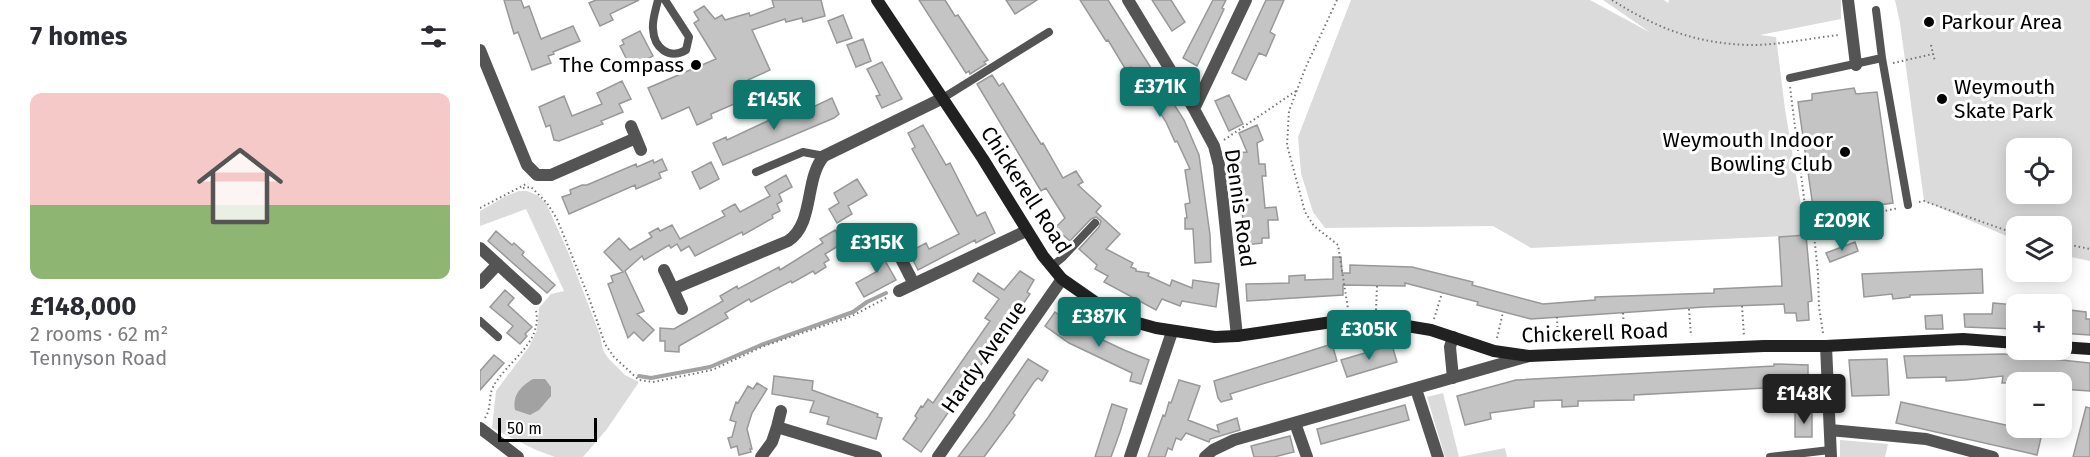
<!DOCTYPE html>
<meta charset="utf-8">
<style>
:root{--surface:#fff;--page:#f2f2f3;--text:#2b2b33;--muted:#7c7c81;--line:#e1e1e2;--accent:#0f766e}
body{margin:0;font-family:"Fira Sans",sans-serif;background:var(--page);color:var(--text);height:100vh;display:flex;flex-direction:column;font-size:22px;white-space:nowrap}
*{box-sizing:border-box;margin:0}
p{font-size:20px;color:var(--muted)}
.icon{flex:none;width:33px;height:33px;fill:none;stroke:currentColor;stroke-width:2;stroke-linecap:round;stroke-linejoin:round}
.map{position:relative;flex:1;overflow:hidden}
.sheet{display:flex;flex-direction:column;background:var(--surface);width:480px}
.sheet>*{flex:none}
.buttons{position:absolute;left:1526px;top:138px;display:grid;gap:12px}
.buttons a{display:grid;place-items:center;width:66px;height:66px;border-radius:12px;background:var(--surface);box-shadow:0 3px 15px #0003;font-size:30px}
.scale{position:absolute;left:18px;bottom:15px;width:99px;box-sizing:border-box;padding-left:6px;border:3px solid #000;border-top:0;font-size:16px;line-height:21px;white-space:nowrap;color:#000;-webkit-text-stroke:4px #fff;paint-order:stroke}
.price{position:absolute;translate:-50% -51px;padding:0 14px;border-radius:6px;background:var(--accent);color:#fff;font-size:20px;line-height:39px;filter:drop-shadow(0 2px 3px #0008)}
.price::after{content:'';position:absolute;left:50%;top:36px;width:18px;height:14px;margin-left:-9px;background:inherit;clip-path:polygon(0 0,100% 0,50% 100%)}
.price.selected{background:#222;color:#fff}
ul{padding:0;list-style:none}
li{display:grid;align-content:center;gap:12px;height:318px;padding:0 30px}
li+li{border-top:2px solid var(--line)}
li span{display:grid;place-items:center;height:186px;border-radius:12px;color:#555}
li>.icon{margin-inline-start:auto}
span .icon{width:108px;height:108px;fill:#fffc;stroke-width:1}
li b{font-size:26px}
h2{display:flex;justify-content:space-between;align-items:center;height:72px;padding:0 30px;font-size:26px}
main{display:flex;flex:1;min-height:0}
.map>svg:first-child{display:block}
.green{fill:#dbdbdb;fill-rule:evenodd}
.water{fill:#a2a2a2}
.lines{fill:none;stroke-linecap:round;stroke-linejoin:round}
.stream{stroke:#a2a2a2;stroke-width:4}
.building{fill:#c4c4c4;stroke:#989898;stroke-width:1.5}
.path{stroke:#767676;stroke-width:2;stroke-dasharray:1.5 3;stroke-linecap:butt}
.lane{stroke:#545454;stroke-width:8}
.street{stroke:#545454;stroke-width:12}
.secondary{stroke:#212121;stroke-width:12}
.poi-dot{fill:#000;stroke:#fff;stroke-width:2}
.labels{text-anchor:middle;stroke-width:6;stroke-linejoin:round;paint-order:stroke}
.poi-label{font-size:21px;fill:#000;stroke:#fff;text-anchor:start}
.street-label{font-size:21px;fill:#000;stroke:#fff}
</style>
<main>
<section class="sheet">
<h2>7 homes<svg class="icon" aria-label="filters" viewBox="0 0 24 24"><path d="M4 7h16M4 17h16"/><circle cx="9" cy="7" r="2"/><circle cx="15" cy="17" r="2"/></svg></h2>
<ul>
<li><span style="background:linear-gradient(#f6c9c9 60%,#8fb573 0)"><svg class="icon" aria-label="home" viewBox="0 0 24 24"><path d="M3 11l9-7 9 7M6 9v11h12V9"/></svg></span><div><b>£148,000</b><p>2 rooms · 62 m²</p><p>Tennyson Road</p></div></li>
</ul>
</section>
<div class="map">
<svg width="1610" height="457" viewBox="0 0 1610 457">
<rect width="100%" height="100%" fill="#fff"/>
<!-- green -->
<path class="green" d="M871,0H1110L1171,33L1123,0H1184L1188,3L1189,0H1361V19L1280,35L1296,37L1305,109L1326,235L1051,248L1013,226L845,228L833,212L821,173L818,137Z
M1415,0H1610V261L1581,255V226H1536V240L1444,201L1420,23ZM1536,148H1581V194H1536Z
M39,191H47L57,195L66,203L88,252L120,335L123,350L128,358L145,375L159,382L127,429L103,457H75L56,450L12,428L16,391L49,347L57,330L59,308L71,294L84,291L46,209L0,226V211L26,196Z
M963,393L979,457L1025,448L1027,457H965L947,397Z
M1360,440L1408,444L1405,457H1360Z"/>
<!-- water -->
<path class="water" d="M53,379H65L71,387V396L59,410L50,415L35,410C32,395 41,386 53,379Z"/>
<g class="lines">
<!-- stream -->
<path class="stream" d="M159,376L171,378L230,367L281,345L373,312L387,302L406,293"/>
</g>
<!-- building -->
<path class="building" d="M24,0H41L44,8L49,6L61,39L93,26L100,41L73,52L74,54L68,56L71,63L52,70L38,32L34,34Z
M116,0H159L130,14L133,20L120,26L109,3Z
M292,0H341L345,16L323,22L322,18L306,22L305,19L272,30L290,70L268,80L278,103L265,109L261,101L231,114L232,118L217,125L209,107L182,119L168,88L236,59L214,23L219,20L214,12L224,6L235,19L242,15L245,20L269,13L270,16L294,7Z
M439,0H465L475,16L478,15L501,50L508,60L504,62L506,64L490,74L489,71L486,73Z
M526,0H557L535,14Z
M600,0H628L704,120L719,155L730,235L731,262L715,263L713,229H705V218H707L705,204L710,203L705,170L710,169L697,141L695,142L686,122L651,67L646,70L628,40L626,41Z
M672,0H691L705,22L692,31Z
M733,0H746L742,8L744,9L717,66L703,58Z
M786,0H804L790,32L795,35L786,56L779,53L766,80L752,73Z
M363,15L372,38L357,43L348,21Z
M160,31L173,56L151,68L140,46L144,44L142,40Z
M383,39L391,61L376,67L367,45Z
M402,62L422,99L402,108L396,96L400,95L387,69Z
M512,75L519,86L523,83L561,144L563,143L583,178L596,171L603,182L598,185L621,206L616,212L640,234L626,249L653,263L651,267L656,269V271L669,273L668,276L690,286L692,280L712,288L713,280L739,284L736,307L702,301L700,306L682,299L676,310L624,282L628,276L615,269L617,265L599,249L619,227L621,221L616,217L611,219L590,241L575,228L585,218L566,188L561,191L497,84Z
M142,81L151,99L139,104L143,112L121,121L123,124L79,141L74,140L70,125L66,127L59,107L84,96L92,116L122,104L117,93Z
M1374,88L1376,94L1397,92L1413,203L1334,214L1318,102L1332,100V94Z
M749,95L763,124L749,131L735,101Z
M352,98L359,114L354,118L243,165L233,143L246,137L247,140L294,118L296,121L318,112V111L332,104L333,107Z
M443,125L466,165L470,163L497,216L505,212L515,233L496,243L495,240L438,270L429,252L446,243L449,249L479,234L432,149L435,147L428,133Z
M777,125L783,140L777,143L779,164H785L786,176H782L785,208L796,207L798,220H788L789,238H782V243L765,245L757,153L767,152L759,133Z
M182,159L187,170L179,173L181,178L156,189L155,185L89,214L82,197L91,194L90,190L102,185H107L156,164L157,167L173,160L174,163Z
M231,162L239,179L220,189L212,172Z
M306,175L312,187L299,194L302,201L297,204L300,211L292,215L293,218L263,235L262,232L215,256L209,246L201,251L197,244L191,248L189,245L164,260L162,256L145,271L164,311L157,314L174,330L163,341L154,332L148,338L128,284L133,282L131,276L143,272L124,252L139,238L150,250L172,237L169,233L178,228L180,231L192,225L200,239L245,216L242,211L255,204L260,212L290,196L285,187Z
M377,179L387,195L368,206L372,214L357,223L349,209L359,203L354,193Z
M355,230L363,243L345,254L349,260L344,263L346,267L335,274L333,271L312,283L311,281L271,302L269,299L245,313L248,318L199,346V352L185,351V341H180V328L194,329L243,301L240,296L257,286L258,289L299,267L300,270L343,243L340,239Z
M16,231L32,245L34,243L44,252L42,255L75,285L67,293L8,241Z
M1326,235L1332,301L1328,302L1329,320L1317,321L1316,313H1305L1304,304L1225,307L1051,319L997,305L998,302L925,283V286L863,285V295L767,301L766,284L809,283V276L825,275V280L853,279V257H861L862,273H870V265L932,267L993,282L992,285L1063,304L1115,300V297L1234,293V289L1302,286L1299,237Z
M1375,242L1378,251L1350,262L1346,253Z
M402,246L406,255L403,257L416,280L384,297L376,283L396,272L387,254Z
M1502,269L1503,293L1430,295V297L1413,299L1412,294L1384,297L1382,274Z
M540,271L554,280L547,292L550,294L441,452L423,439L437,418L435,416L441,406L443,407L448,399L453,403L510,321L505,318L519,299L493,281L498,273L524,290Z
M25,290L34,298L28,305L52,327L45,334L47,336L40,344L27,333L33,326L10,307Z
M1513,303L1536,305V329L1485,327L1484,314H1512Z
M1581,309L1606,312V319H1610V335L1581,333Z
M575,312L594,325L593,326L644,350L669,360L661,384L650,381L652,373L589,343L565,326Z
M1462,315L1463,329H1446L1445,316Z
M852,344L857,361L750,394L752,399L741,402L738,398L734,381Z
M912,345L917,362L867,377L861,360Z
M1524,354L1610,363V391L1581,389V382L1522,383L1523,376L1485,380L1466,381V377L1427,378L1424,356Z
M14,355L24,363L0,390V371Z
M548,359L568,371L562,381L558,378L554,382L533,413L535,415L504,457H478L507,419Z
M1407,359L1409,395L1372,396L1369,360Z
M1294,364L1328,365V383H1285V388L1154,395V400L1098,401V406L1082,407V400L1054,401V407L1010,413L1011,419L985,425L977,396L1036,380L1294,366Z
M294,376L333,381L332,390L398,414L397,417L402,418L396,439L347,424L349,417L330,412L334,401L292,394Z
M699,380L720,386L708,420L739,432L737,425L757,418L760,430L730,439L729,442L706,433L701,440L696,438L692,450L688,448L685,457H668L683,415L685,416L689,402L691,403Z
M277,383L287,389L272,413L267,429L272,449H270L271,452L259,455L257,446L251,448L248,438L252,437L256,422L250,420L256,402L258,403L268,386L273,389Z
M1421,402L1562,433L1557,455L1416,423Z
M632,404L647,409L640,432L631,457H615Z
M925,405L929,420L841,444L837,429Z
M1606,407L1610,408V457H1593Z
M1315,413H1332V437H1315Z
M810,436L814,452L794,457H774L771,446Z"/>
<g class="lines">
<!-- path -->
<path class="path" d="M857,0L825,69L809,111L807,145L825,212L834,226L858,245L868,309
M1132,0C1178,29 1217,44 1272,45C1300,45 1331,38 1359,35
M1451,45L1453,54
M1413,63L1453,54L1455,61
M1310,87L1326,214L1334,235L1338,273L1339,307L1343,333
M744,140L816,91
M43,188L51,187L67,203L77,219L109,298L125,344L134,357L159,380L173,382L232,370L284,346L372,316L408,297
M1439,202L1444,201L1536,234
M0,208L48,183
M1328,215L1349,227
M1334,235L1364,219L1419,208
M1581,243L1610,249
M1262,306L1264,336
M1209,309L1211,336
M896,310L897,286
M1143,313L1145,341
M1077,317L1078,341
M954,319L962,293
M1017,338L1023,312
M5,418C12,407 8,397 13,387C26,362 63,343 56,311"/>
<!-- lane -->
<path class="lane" d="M178,0C176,9 172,20 173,29C174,48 189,60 206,50L209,37L185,0
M1396,10L1402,58
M1310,78L1402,58L1428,205
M463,98L569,32
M276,172L323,152L344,156
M571,267L582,258L615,223
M0,321L18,337
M1290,457L1350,450"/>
<!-- street -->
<path class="street" d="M648,0L714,109L734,146L739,165L757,336
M1368,0L1376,65
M0,50L47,165L57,175H71L156,138L151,126
M714,109L766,0
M156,138L161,150
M0,248L56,299
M416,249L434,284
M184,270L193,289L308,241C335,223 324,179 344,156L463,98
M0,283L18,264
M193,289L202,309
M419,291L546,231
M973,337L970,347L973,378
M1346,346L1351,457
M936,389L958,457
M815,423L827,457
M297,427L301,411
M0,428L38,457
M1350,430L1446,439L1513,457
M281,457L292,442L297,427L396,457
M458,457L582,279
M650,457L692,332
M725,457L733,450L754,440L1049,356"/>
<!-- secondary -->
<path class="secondary" d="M397,0L503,159L563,256L582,279L625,309L658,323L676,328L735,337L757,336L852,322L909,323L951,330L1014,351L1049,356L1284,346H1346L1483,339L1536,343
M1581,347L1610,349"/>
</g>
<!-- markers -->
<g class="poi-dot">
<circle cx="1449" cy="22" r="6"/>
<circle cx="216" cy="65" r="6"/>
<circle cx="1462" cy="99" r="6"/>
<circle cx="1365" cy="152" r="6"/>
</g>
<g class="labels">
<!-- poi labels -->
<g class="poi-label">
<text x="1461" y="29">Parkour Area</text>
<text x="204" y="72" text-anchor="end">The Compass</text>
<text x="1474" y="94">Weymouth<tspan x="1474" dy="24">Skate Park</tspan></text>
<text x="1353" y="147" text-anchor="end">Weymouth Indoor<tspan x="1353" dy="24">Bowling Club</tspan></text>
</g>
<!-- street labels -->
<g class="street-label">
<text transform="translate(546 190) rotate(57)" y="7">Chickerell Road</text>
<text transform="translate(760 208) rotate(82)" y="7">Dennis Road</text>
<text transform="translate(1115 333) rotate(-2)" y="7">Chickerell Road</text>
<text transform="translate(504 357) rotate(-55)" y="7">Hardy Avenue</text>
</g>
</g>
</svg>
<div class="buttons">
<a><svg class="icon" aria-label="locate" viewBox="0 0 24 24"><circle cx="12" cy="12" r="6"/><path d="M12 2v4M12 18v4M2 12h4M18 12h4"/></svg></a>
<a><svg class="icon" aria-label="layers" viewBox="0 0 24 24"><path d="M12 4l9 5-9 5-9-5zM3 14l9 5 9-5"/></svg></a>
<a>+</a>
<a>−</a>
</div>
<div class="scale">50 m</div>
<b class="price" style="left:680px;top:118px">£371K</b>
<b class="price" style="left:294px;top:131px">£145K</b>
<b class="price" style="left:1362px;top:252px">£209K</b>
<b class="price" style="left:397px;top:274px">£315K</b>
<b class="price" style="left:619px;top:348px">£387K</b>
<b class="price" style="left:889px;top:361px">£305K</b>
<b class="price selected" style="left:1324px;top:425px">£148K</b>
</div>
</main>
